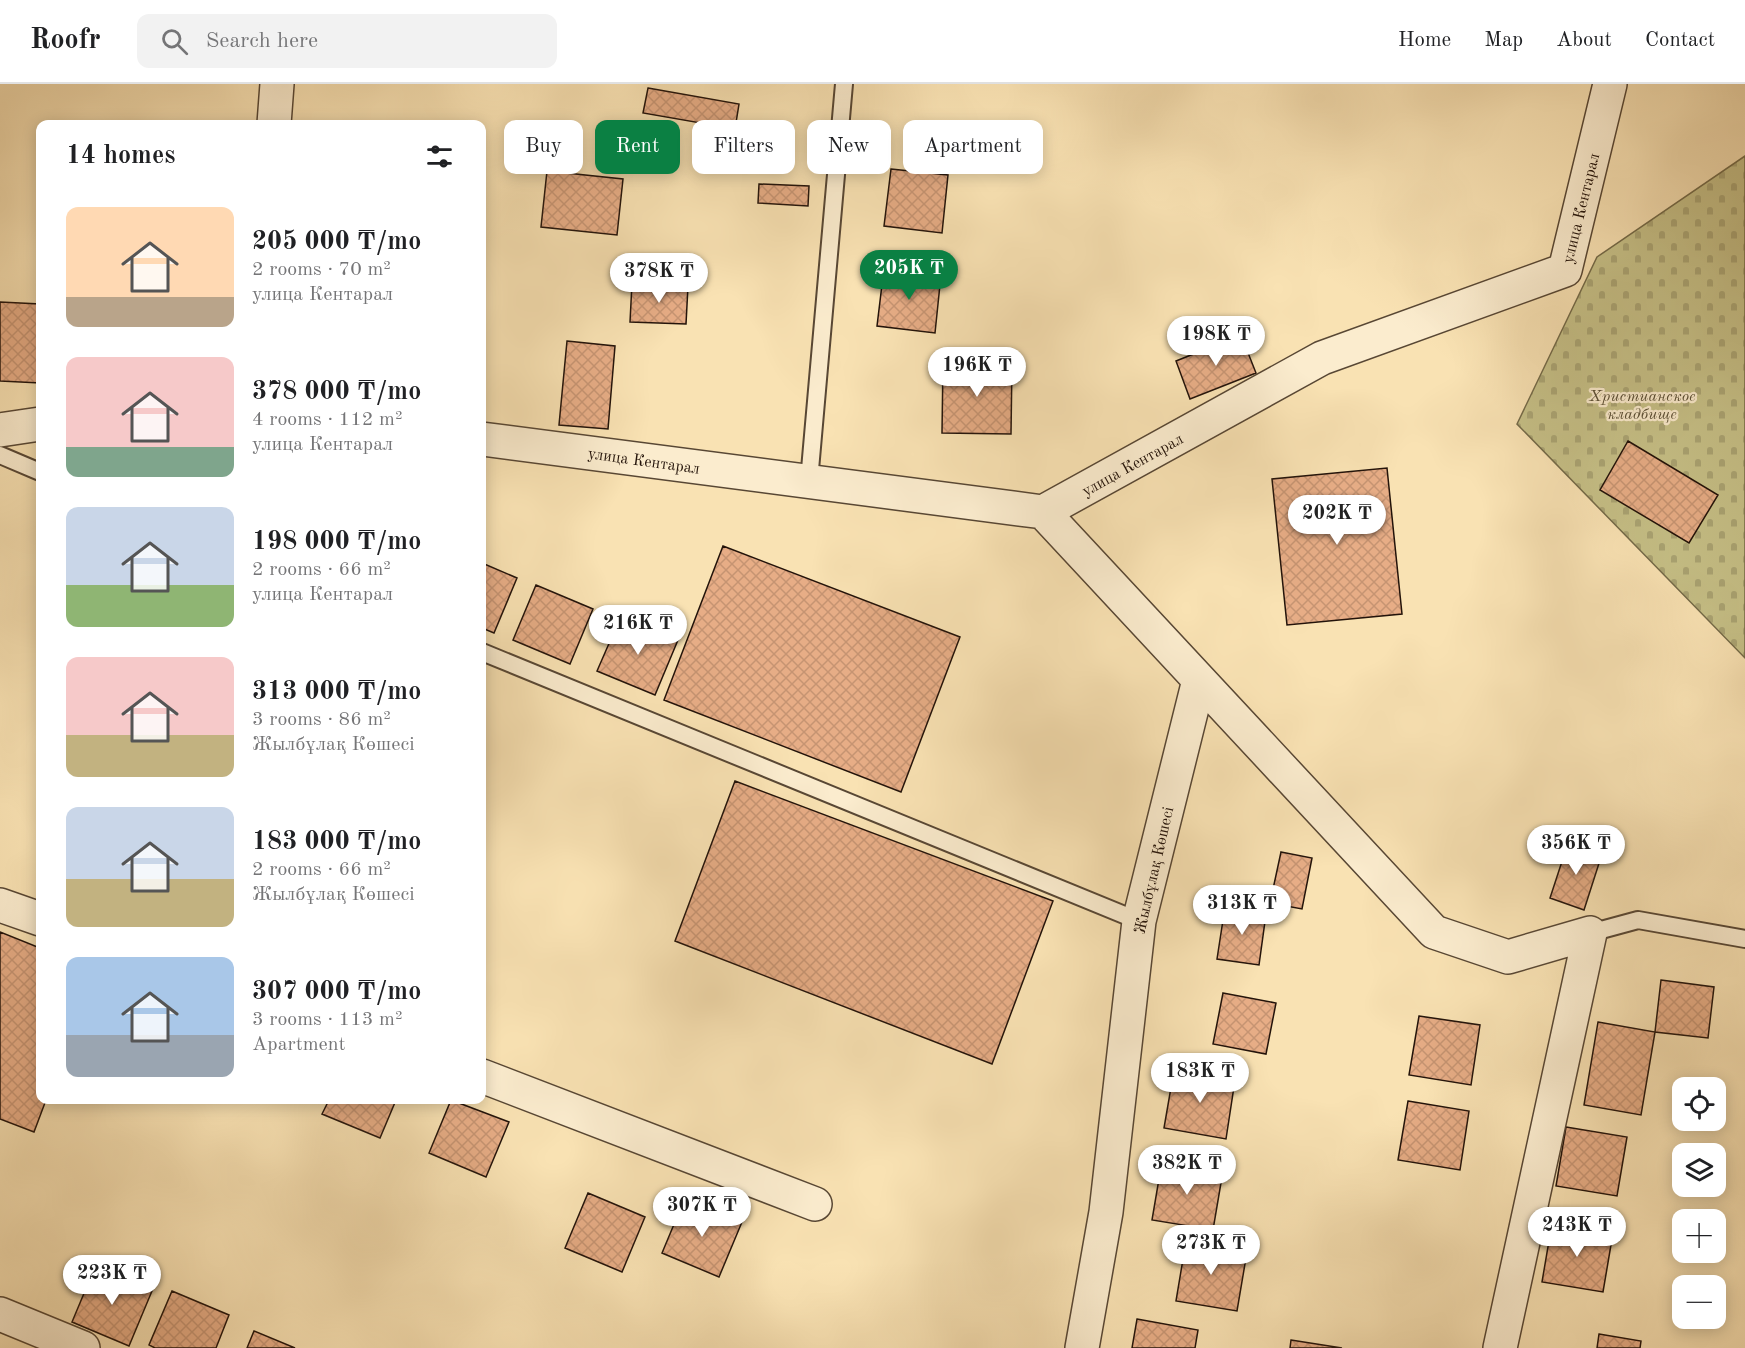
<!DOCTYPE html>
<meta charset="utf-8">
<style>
:root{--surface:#fff;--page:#f2f2f2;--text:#202124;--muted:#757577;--line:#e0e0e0;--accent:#0b8043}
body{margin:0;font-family:"Old Standard TT",serif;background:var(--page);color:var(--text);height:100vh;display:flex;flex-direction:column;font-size:22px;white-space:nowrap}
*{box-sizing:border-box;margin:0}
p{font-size:20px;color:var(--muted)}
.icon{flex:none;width:33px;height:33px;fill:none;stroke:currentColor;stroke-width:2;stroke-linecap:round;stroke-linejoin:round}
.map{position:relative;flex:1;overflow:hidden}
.drawer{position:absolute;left:36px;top:36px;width:450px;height:984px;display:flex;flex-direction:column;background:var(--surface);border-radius:12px;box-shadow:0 3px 15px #0003}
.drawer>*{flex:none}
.banner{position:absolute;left:504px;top:36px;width:570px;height:54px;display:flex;gap:12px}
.controls{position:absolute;left:1672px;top:993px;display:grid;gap:12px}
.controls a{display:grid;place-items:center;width:54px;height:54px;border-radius:12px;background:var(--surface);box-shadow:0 3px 15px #0003;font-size:30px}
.price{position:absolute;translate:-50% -51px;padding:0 14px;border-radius:21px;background:#fff;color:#222;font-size:20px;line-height:39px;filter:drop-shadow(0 2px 3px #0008)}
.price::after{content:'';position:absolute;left:50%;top:36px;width:18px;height:14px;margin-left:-9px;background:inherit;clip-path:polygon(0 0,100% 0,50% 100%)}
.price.active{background:var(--accent);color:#fff}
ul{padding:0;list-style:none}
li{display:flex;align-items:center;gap:18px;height:150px;padding:0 30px}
li span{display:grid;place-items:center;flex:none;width:168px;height:120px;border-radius:12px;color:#555}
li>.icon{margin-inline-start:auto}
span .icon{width:72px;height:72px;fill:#fffc;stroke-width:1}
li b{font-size:26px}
h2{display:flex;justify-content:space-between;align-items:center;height:72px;padding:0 30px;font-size:26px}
.tag{padding:0 21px;border-radius:12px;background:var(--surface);box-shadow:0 3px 15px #0003;font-size:21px;line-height:54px}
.tag.active{background:var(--accent);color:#fff}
header{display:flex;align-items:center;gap:36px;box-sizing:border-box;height:84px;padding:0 30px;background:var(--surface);border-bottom:2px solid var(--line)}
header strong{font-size:28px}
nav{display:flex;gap:33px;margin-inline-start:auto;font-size:21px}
.search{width:420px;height:54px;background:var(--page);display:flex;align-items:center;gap:15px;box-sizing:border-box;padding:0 21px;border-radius:12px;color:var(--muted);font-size:22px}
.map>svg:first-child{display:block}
.cemetery{fill:url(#cemetery-stones);stroke:#746a48;stroke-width:1.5}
.building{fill:url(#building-cross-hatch);stroke:#23130a;stroke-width:1.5}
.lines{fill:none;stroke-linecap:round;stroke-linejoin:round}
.service-casing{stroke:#584734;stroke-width:20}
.minor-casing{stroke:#584734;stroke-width:36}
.service{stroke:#fbecce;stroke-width:16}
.minor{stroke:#fbecce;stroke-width:33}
.labels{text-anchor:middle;stroke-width:4.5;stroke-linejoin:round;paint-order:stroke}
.street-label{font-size:16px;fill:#23130a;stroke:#fbecce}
.park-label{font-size:16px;font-style:italic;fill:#5c5036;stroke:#fbecce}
</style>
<header>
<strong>Roofr</strong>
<div class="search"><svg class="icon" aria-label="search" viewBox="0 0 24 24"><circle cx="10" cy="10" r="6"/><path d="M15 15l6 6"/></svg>Search here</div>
<nav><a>Home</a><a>Map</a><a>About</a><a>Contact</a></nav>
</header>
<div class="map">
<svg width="1745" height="1264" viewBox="0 0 1745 1264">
<defs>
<pattern id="cemetery-stones" width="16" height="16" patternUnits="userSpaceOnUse" patternTransform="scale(1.5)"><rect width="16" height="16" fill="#c6c087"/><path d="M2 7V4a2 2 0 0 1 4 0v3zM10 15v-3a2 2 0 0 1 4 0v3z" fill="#aaa473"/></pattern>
<pattern id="building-cross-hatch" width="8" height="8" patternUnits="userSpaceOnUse" patternTransform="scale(1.5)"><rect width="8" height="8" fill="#e7ad86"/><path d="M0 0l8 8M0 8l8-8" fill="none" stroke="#c69472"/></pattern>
</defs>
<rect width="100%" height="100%" fill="#f9e2b3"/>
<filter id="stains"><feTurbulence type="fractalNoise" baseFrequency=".00333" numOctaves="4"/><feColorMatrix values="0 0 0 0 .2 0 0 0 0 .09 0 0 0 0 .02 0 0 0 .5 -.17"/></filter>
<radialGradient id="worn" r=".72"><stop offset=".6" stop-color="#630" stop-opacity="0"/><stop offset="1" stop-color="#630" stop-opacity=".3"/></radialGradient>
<!-- cemetery -->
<path class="cemetery" d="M1745,72V574L1517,340L1597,173Z"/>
<!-- building -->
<path class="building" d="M648,4L739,20L735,45L643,29Z
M891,85L948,91L942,149L884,142Z
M547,87L623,95L617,151L541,143Z
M759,100L809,102L808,122L758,119Z
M884,184L941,191L935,249L877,242Z
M632,199L688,202L686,240L630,238Z
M0,218L40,220V299L0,297Z
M1241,251L1256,289L1190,315L1176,277Z
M567,257L615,262L608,345L559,341Z
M943,278L1012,279L1011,350L942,349Z
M1628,357L1718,411L1689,459L1600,406Z
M1387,384L1402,530L1287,541L1272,395Z
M723,462L960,553L901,708L664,616Z
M482,479L517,494L494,549L482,544Z
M536,501L593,525L570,580L513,556Z
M621,532L678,556L655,611L597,587Z
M735,697L1053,817L992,980L675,857Z
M1568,759L1602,770L1584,826L1550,814Z
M1281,768L1312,774L1302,825L1270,819Z
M1225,823L1266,830L1259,881L1217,875Z
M0,848L40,864V1016H46L34,1048L0,1035Z
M1661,896L1714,903L1708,954L1655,948Z
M1223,909L1276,919L1266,970L1213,960Z
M1419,932L1480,941L1471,1001L1409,991Z
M1598,938L1655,948L1641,1031L1584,1021Z
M1174,986L1235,996L1226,1055L1164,1044Z
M329,1016H396L380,1054L322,1030Z
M451,1016L509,1038L486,1093L429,1069Z
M1408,1017L1469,1027L1460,1086L1398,1076Z
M1566,1043L1627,1053L1617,1112L1556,1102Z
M1162,1077L1223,1087L1213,1146L1152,1136Z
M588,1109L645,1133L622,1188L565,1164Z
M685,1114L742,1138L719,1193L662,1169Z
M1552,1139L1613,1149L1603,1208L1542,1198Z
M1186,1157L1247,1168L1237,1227L1176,1217Z
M95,1183L152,1207L129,1262L72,1238Z
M172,1207L229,1231L216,1264H155L149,1261Z
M1137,1235L1198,1246L1195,1264H1132Z
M254,1247L295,1264H247Z
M1599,1250L1641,1257L1640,1264H1597Z
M1291,1256L1342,1264H1290Z"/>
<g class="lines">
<defs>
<path id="service" d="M0,371L40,388
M809,397L844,0
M482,568L1139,837
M1590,849L1638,836L1745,855"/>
<path id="minor" d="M274,40L277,0
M0,346L40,340
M482,355L1043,428L1322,274L1565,186L1610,0
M1043,428L1434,848L1508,873L1590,849L1500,1264
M0,821L40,835
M482,992L815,1120
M0,1230L83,1264
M1082,1264L1106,1128L1139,837L1199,596"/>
</defs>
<!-- service casing -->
<use href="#service" class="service-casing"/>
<!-- minor casing -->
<use href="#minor" class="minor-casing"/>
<!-- service -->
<use href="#service" class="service"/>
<!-- minor -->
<use href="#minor" class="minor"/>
</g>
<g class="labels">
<!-- street labels -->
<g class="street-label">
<text transform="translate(1580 124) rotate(-76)" y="6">улица Кентарал</text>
<text transform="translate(644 376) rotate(8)" y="6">улица Кентарал</text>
<text transform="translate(1132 380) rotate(-29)" y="6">улица Кентарал</text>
<text transform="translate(1153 786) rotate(-77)" y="6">Жылбұлақ Көшесі</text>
</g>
<!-- park labels -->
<g class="park-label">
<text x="1642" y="317">Христианское<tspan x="1642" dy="18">кладбище</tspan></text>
</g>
</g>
<rect width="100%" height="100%" filter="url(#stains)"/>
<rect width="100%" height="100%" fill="url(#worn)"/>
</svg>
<div class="controls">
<a><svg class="icon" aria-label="locate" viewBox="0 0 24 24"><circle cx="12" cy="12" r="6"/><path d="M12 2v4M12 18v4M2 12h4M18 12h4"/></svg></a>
<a><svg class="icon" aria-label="layers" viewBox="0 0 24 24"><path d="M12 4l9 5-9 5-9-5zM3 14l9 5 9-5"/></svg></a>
<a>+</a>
<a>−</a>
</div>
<b class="price active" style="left:909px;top:217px">205K ₸</b>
<b class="price" style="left:659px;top:220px">378K ₸</b>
<b class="price" style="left:1216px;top:283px">198K ₸</b>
<b class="price" style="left:977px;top:314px">196K ₸</b>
<b class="price" style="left:1337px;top:462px">202K ₸</b>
<b class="price" style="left:638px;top:572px">216K ₸</b>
<b class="price" style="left:1576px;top:792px">356K ₸</b>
<b class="price" style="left:1242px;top:852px">313K ₸</b>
<b class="price" style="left:1200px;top:1020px">183K ₸</b>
<b class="price" style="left:1187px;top:1112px">382K ₸</b>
<b class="price" style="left:702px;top:1154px">307K ₸</b>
<b class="price" style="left:1577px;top:1174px">243K ₸</b>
<b class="price" style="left:1211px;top:1192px">273K ₸</b>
<b class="price" style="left:112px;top:1222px">223K ₸</b>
<div class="banner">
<a class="tag">Buy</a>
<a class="tag active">Rent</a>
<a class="tag">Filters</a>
<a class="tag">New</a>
<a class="tag">Apartment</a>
</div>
<section class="drawer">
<h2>14 homes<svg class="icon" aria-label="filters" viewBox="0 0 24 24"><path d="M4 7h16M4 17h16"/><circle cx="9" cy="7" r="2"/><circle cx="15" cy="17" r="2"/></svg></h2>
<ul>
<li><span style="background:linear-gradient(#ffd9b3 75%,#b9a48a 0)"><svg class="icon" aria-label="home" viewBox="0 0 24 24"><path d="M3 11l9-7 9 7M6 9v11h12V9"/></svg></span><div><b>205 000 ₸/mo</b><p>2 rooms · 70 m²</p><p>улица Кентарал</p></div></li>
<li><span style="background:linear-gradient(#f6c9c9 75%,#7fa58c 0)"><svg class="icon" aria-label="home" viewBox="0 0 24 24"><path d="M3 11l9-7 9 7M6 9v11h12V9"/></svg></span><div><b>378 000 ₸/mo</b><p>4 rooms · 112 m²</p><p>улица Кентарал</p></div></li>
<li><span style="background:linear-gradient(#c9d6e8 65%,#8fb573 0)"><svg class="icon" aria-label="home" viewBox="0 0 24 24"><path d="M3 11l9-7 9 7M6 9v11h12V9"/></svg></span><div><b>198 000 ₸/mo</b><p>2 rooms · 66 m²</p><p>улица Кентарал</p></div></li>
<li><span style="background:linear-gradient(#f6c9c9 65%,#c2b280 0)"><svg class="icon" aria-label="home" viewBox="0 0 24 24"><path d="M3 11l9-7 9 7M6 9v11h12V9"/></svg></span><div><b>313 000 ₸/mo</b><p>3 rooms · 86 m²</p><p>Жылбұлақ Көшесі</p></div></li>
<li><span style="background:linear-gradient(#c9d6e8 60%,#c2b280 0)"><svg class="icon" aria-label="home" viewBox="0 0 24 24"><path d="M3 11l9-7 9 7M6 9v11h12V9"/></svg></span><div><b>183 000 ₸/mo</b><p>2 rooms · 66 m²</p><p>Жылбұлақ Көшесі</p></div></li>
<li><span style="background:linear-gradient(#a9c7e8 65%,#9aa5b1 0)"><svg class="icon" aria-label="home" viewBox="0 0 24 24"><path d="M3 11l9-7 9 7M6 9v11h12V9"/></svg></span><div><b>307 000 ₸/mo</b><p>3 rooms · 113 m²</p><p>Apartment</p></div></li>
</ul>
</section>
</div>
